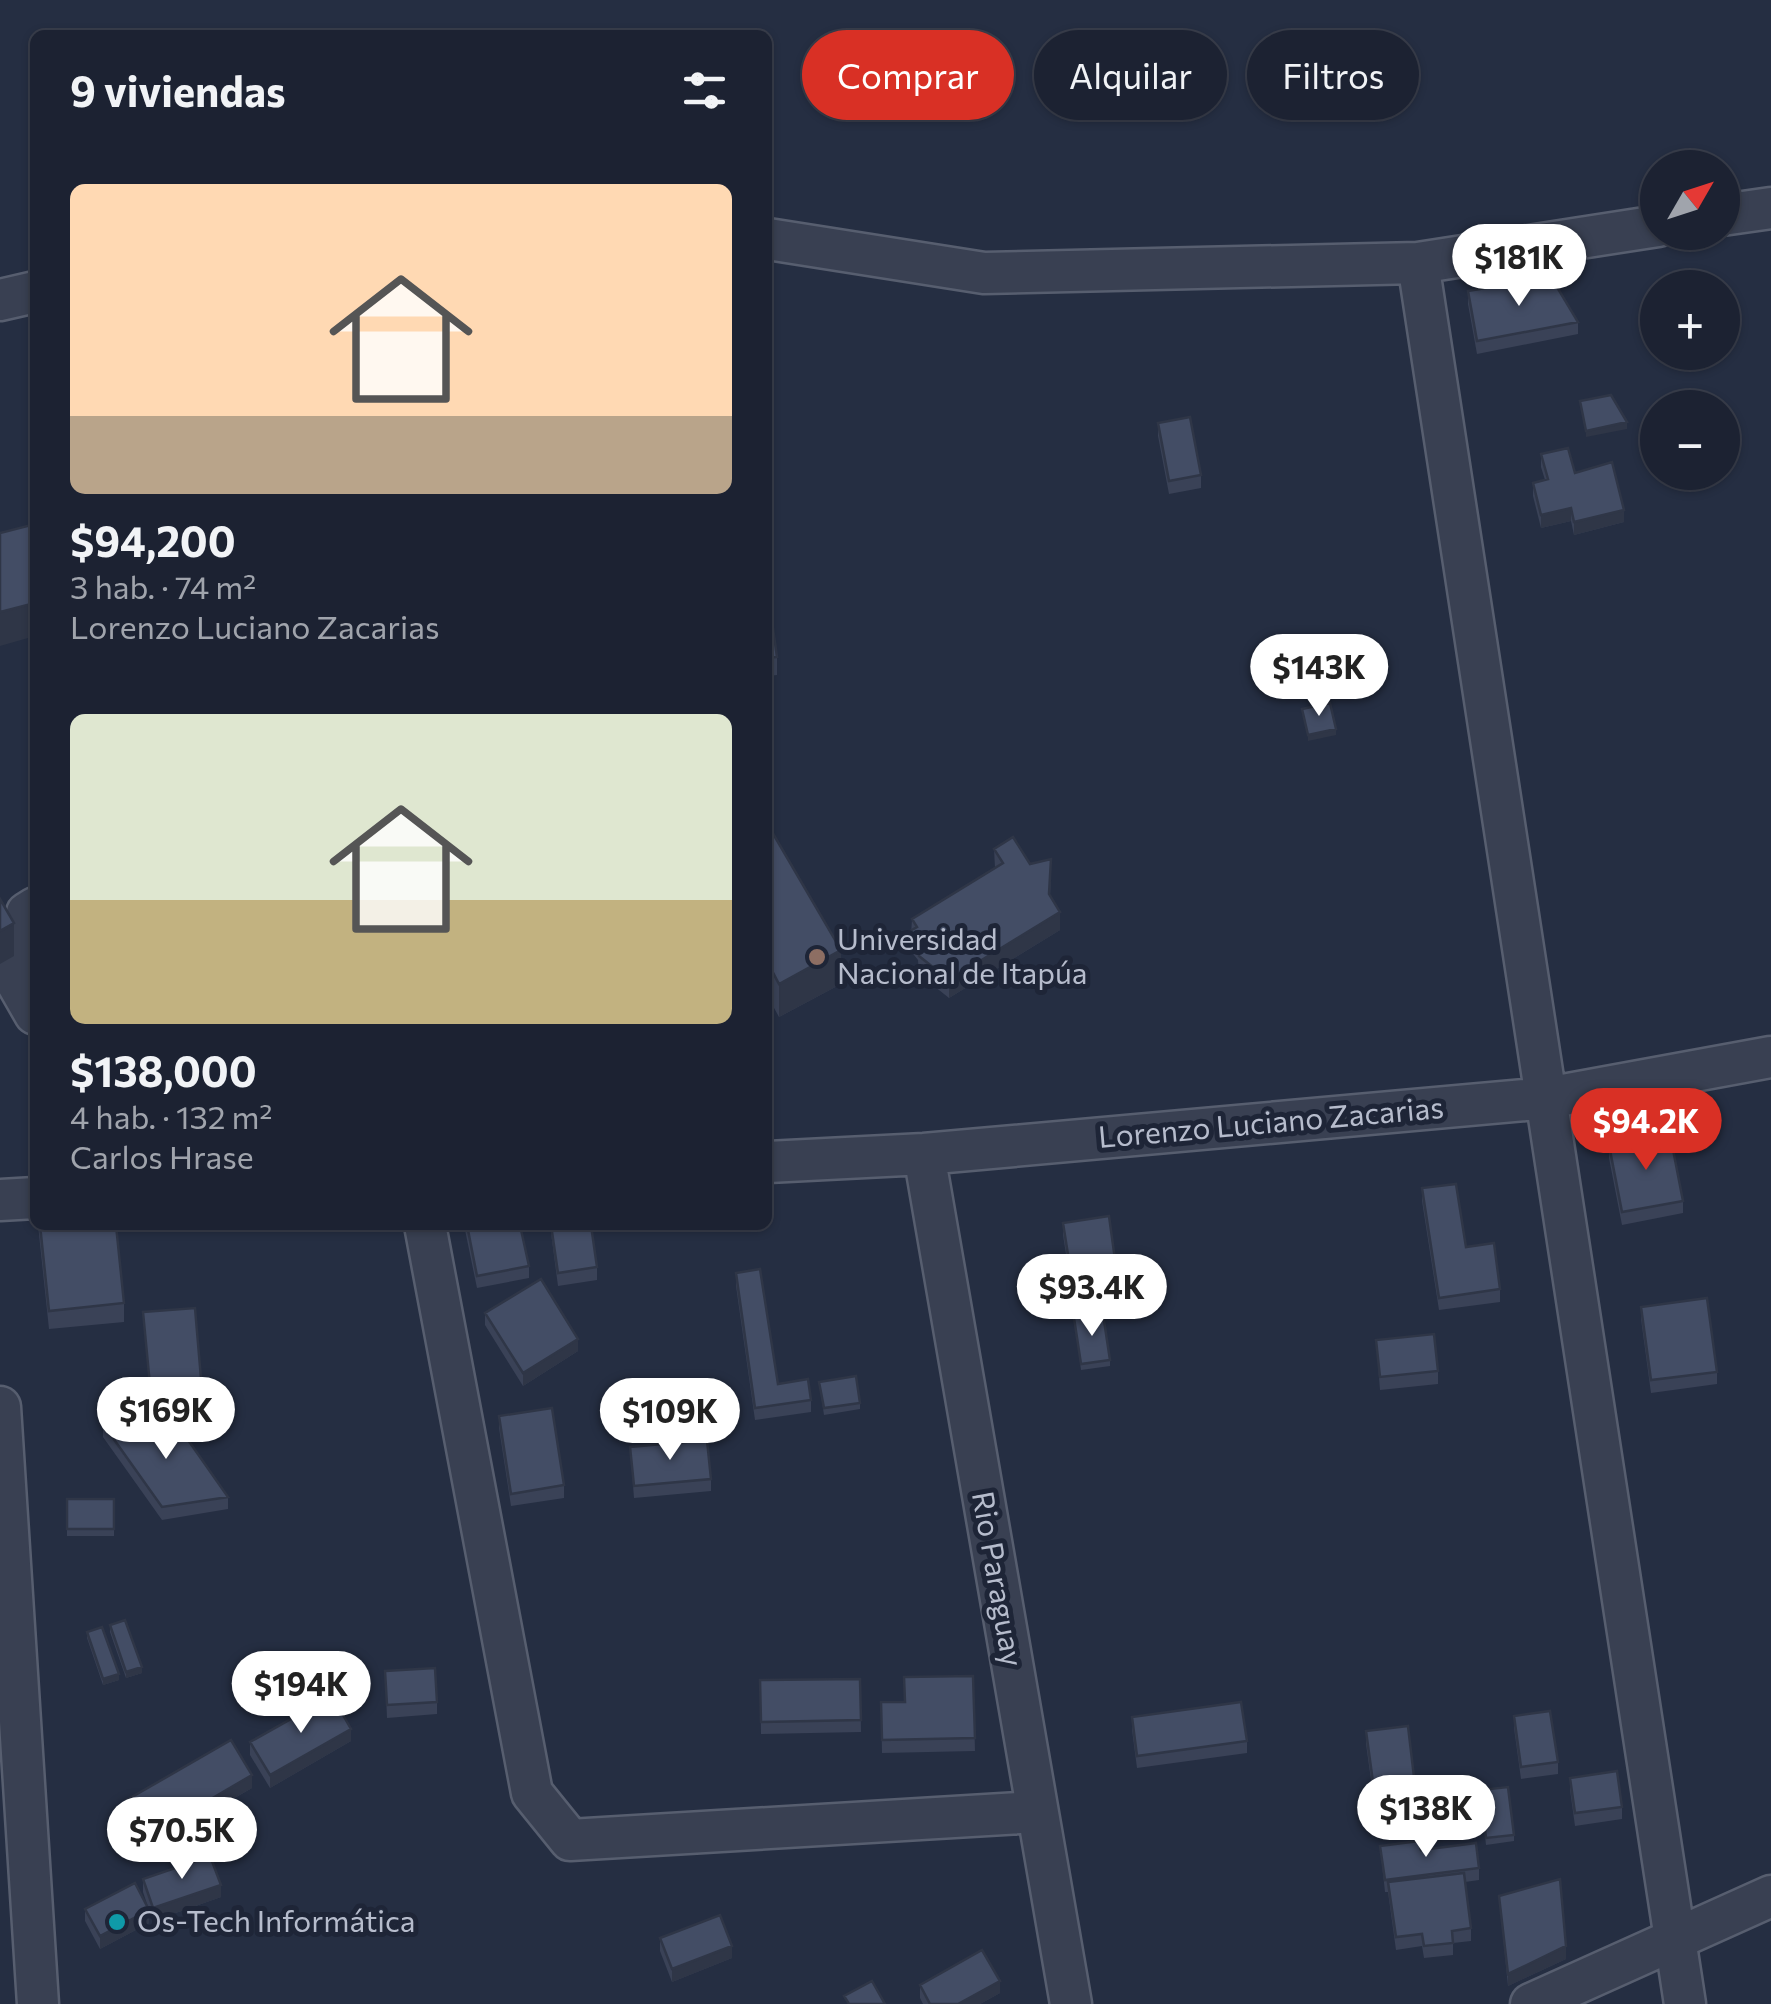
<!DOCTYPE html>
<html lang="es">
<meta charset="utf-8">
<style>
:root{--surface:#1c2232;--page:#292f3e;--text:#f1f3f6;--muted:#a0a4ac;--line:#3a3f4d;--accent:#d93025}
body{margin:0;font-family:Commissioner,sans-serif;background:var(--page);color:var(--text);height:100vh;display:flex;flex-direction:column;font-size:38px;white-space:nowrap}
*{box-sizing:border-box;margin:0}
p{font-size:32px;color:var(--muted)}
.icon{flex:none;width:55px;height:55px;fill:none;stroke:currentColor;stroke-width:2;stroke-linecap:round;stroke-linejoin:round}
.map{position:relative;flex:1;overflow:hidden}
.drawer{position:absolute;left:30px;top:30px;width:742px;height:1200px;display:flex;flex-direction:column;background:var(--surface);border-radius:15px;box-shadow:0 2px 8px #0004,0 0 0 2px var(--line)}
.drawer>*{flex:none}
.top-card{position:absolute;left:802px;top:30px;width:818px;height:90px;display:flex;gap:20px}
.needle{width:65px;rotate:51deg}
.fabs{position:absolute;left:1640px;top:150px;display:grid;gap:20px}
.fabs a{display:grid;place-items:center;width:100px;height:100px;border-radius:50%;background:var(--surface);box-shadow:0 2px 8px #0004,0 0 0 2px var(--line);font-size:50px}
.price{position:absolute;translate:-50% -85px;padding:0 22px;border-radius:35px;background:#fff;color:#222;font-size:32px;line-height:65px;filter:drop-shadow(0 2px 5px #0008)}
.price::after{content:'';position:absolute;left:50%;top:60px;width:30px;height:22px;margin-left:-15px;background:inherit;clip-path:polygon(0 0,100% 0,50% 100%)}
.price.selected{background:var(--accent);color:#fff}
ul{padding:0;list-style:none}
li{display:grid;align-content:center;gap:20px;height:530px;padding:0 40px}
li span{display:grid;place-items:center;height:310px;border-radius:15px;color:#555}
li>.icon{margin-inline-start:auto}
span .icon{width:180px;height:180px;fill:#fffc;stroke-width:1}
li b{font-size:42px}
h2{display:flex;justify-content:space-between;align-items:center;height:120px;padding:0 40px;font-size:42px}
.pill{padding:0 35px;border-radius:45px;background:var(--surface);box-shadow:0 2px 8px #0004,0 0 0 2px var(--line);font-size:35px;line-height:90px}
.pill.selected{background:var(--accent);color:#fff}
.map>svg:first-child{display:block}
.lines{fill:none;stroke-linecap:round;stroke-linejoin:round}
.minor-casing{stroke:#575e6f;stroke-width:45}
.minor{stroke:#394052;stroke-width:40}
.wall{fill:#3a4257}
.shaded-wall{fill:#2f3647}
.building{fill:#434d65;stroke:#2f3647;stroke-width:2.5}
.education-dot{fill:#8d6e63;stroke:#1e2537;stroke-width:4}
.culture-dot{fill:#0f9aa8;stroke:#1e2537;stroke-width:4}
.labels{text-anchor:middle;stroke-width:10;stroke-linejoin:round;paint-order:stroke}
.poi-label{font-size:30px;fill:#b6bccc;stroke:#1e2537;text-anchor:start}
.street-label{font-size:30px;fill:#b6bccc;stroke:#1e2537}
</style>
<div class="map">
<svg width="1771" height="2004" viewBox="0 0 1771 2004">
<rect width="100%" height="100%" fill="#252e42"/>
<g class="lines">
<defs>
<path id="minor" d="M1722,215L1771,208
M768,239L984,273L1418,263L1658,226
M1418,263L1685,2004
M0,300L35,292
M35,908L27,913L16,981L35,1014
M924,1154L1071,2004
M768,1162L924,1154L1547,1098L1771,1057
M0,1200L35,1198
M425,1225L532,1793L570,1840L1037,1812
M0,1407L38,2004
M1531,2004L1771,1896"/>
</defs>
<!-- minor casing -->
<use href="#minor" class="minor-casing"/>
<!-- minor -->
<use href="#minor" class="minor"/>
</g>
<!-- wall -->
<path class="wall" d="M1468,291L1578,322V334L1477,354L1468,304Z
M1158,423L1201,475V488L1169,494L1158,436Z
M1541,454L1575,473L1624,522L1574,535L1571,521L1541,528L1533,496V483L1545,480L1541,467Z
M768,593L777,657V675L768,676Z
M768,825L841,984L779,1017L768,997Z
M994,849L1030,864L1051,878L1050,896L1060,930L949,998L919,974L918,960L910,950L912,919L995,868Z
M1609,1145L1683,1201V1213L1622,1225L1609,1158Z
M1422,1188L1500,1289V1302L1439,1310L1422,1201Z
M1063,1223L1117,1274V1286L1072,1293L1063,1235Z
M38,1225H116L124,1303V1322L49,1329Z
M464,1225H520L529,1266V1278L477,1288Z
M550,1225H591L597,1267V1280L558,1286Z
M736,1273L778,1384L811,1400V1412L755,1420L736,1286Z
M1641,1307L1717,1372V1384L1651,1393L1641,1319Z
M143,1312L203,1402V1414L152,1418Z
M485,1313L578,1351L523,1386L485,1325Z
M1074,1318L1110,1360V1366L1081,1370Z
M1376,1340L1438,1371V1384L1380,1390Z
M819,1382L860,1403V1409L824,1415Z
M499,1416L564,1485V1498L511,1506L499,1428Z
M103,1424L228,1497V1509L162,1520L103,1437Z
M630,1447L711,1479V1491L634,1498Z
M67,1499H114V1536H67Z
M110,1625L142,1673L126,1678L110,1632Z
M87,1632L119,1680L103,1685L87,1638Z
M385,1671L437,1702V1714L387,1718Z
M973,1676L975,1751L882,1753L881,1702H905Z
M860,1679L861,1732L761,1734L760,1680Z
M1514,1716L1558,1762V1774L1521,1779L1514,1728Z
M1132,1717L1247,1741V1753L1137,1768L1132,1730Z
M1366,1731L1414,1777V1789L1373,1794L1366,1744Z
M351,1741L270,1788L250,1755V1742Z
M1570,1778L1622,1807V1819L1575,1826L1570,1790Z
M252,1788L212,1811L226,1848L211,1857L221,1897L153,1921L149,1911V1923L100,1949L85,1921V1909L149,1910L143,1892V1879L190,1863L173,1833L145,1849L125,1813V1801Z
M1480,1790L1514,1835V1841L1486,1845Z
M1380,1846L1421,1850L1479,1868V1880L1465,1882L1471,1928V1941L1453,1943V1955L1424,1958L1422,1946L1396,1950L1388,1892H1385Z
M1499,1896L1566,1959L1508,1986Z
M660,1938L732,1958L672,1982L660,1951Z
M920,1985L1000,1993L980,2004H923L920,1998Z"/>
<!-- shaded-wall -->
<path class="shaded-wall" d="M1627,422V429L1586,437V431Z
M1571,508V521L1541,528V515Z
M1624,510V522L1574,535V522Z
M35,603V636L0,646V612Z
M1336,729V735L1308,741V735Z
M1060,912V930L949,998V980Z
M14,923V956L0,964V931Z
M841,950V984L779,1017V984Z
M578,1339V1351L523,1386V1373Z
M142,1667V1673L126,1678V1672Z
M119,1674V1680L103,1685V1679Z
M351,1729V1741L270,1788V1775Z
M252,1775V1788L206,1814V1802Z
M173,1820V1833L145,1849V1836Z
M226,1836V1848L193,1867V1855Z
M221,1885V1897L153,1921V1908Z
M149,1910V1923L100,1949V1936Z
M732,1946V1958L672,1982V1969Z
M1566,1946V1959L1508,1986V1974Z
M1000,1981V1993L980,2004H958Z"/>
<!-- building -->
<path class="building" d="M1551,277L1578,322L1477,341L1468,291Z
M1611,395L1627,422L1586,431L1580,401Z
M1190,417L1201,475L1169,481L1158,423Z
M1568,448L1575,473L1612,462L1624,510L1574,522L1571,508L1541,515L1533,483L1548,479L1541,454Z
M35,524V603L0,612V533Z
M768,593L777,657L768,658Z
M1330,703L1336,729L1308,735L1302,709Z
M768,825L841,950L779,984L768,963Z
M1013,837L1030,864L1051,859L1049,894L1060,912L949,980L919,956L918,941L910,931L917,927L912,919L1003,863L994,849Z
M0,899L14,923L0,931Z
M1670,1134L1683,1201L1622,1212L1609,1145Z
M1456,1184L1466,1247L1494,1243L1500,1289L1439,1298L1422,1188Z
M1109,1216L1117,1274L1072,1280L1063,1223Z
M40,1225H116L124,1303L49,1311Z
M467,1225H520L529,1266L477,1276Z
M551,1225H591L597,1267L558,1273Z
M760,1269L778,1384L808,1379L811,1400L755,1408L736,1273Z
M541,1279L578,1339L523,1373L485,1313Z
M1707,1298L1717,1372L1651,1380L1641,1307Z
M195,1308L203,1402L152,1406L143,1312Z
M1103,1314L1110,1360L1081,1364L1074,1318Z
M1434,1334L1438,1371L1380,1377L1376,1340Z
M856,1376L860,1403L824,1408L819,1382Z
M552,1408L564,1485L511,1494L499,1416Z
M174,1420L228,1497L162,1507L103,1424Z
M707,1440L711,1479L634,1486L630,1447Z
M67,1499H114V1529H67Z
M125,1620L142,1667L126,1672L110,1625Z
M102,1627L119,1674L103,1679L87,1632Z
M435,1668L437,1702L387,1705L385,1671Z
M973,1676L975,1738L882,1740L881,1702H905L904,1677Z
M860,1679L861,1720L761,1722L760,1680Z
M332,1696L351,1729L270,1775L250,1742Z
M1241,1702L1247,1741L1137,1756L1132,1717Z
M1550,1711L1558,1762L1521,1767L1514,1716Z
M1408,1726L1414,1777L1373,1782L1366,1731Z
M231,1740L252,1775L206,1802L226,1836L193,1855L173,1820L145,1836L125,1801Z
M1617,1771L1622,1807L1575,1813L1570,1778Z
M1508,1787L1514,1835L1486,1838L1480,1790Z
M1419,1841L1421,1850L1476,1843L1479,1868L1385,1880L1380,1846Z
M210,1856L221,1885L153,1908L143,1879Z
M1464,1873L1471,1928L1452,1931L1453,1943L1424,1946L1422,1934L1396,1937L1388,1882Z
M1560,1879L1566,1946L1508,1974L1499,1896Z
M135,1883L149,1910L100,1936L85,1909Z
M720,1915L732,1946L672,1969L660,1938Z
M982,1950L1000,1981L958,2004H930L920,1985Z
M872,1981L885,2004H849L844,1996Z"/>
<!-- markers -->
<circle class="education-dot" cx="817" cy="957" r="10"/>
<circle class="culture-dot" cx="117" cy="1922" r="10"/>
<g class="labels">
<!-- poi labels -->
<g class="poi-label">
<text x="837" y="950">Universidad<tspan x="837" dy="34">Nacional de Itapúa</tspan></text>
<text x="137" y="1932">Os-Tech Informática</text>
</g>
<!-- street labels -->
<g class="street-label">
<text transform="translate(1271 1123) rotate(-5)" y="10">Lorenzo Luciano Zacarias</text>
<text transform="translate(997 1579) rotate(80)" y="10">Rio Paraguay</text>
</g>
</g>
</svg>
<div class="fabs">
<a><svg class="needle" viewBox="-14 -14 28 28"><path d="M0-13l5 13h-10z" fill="#e53935"/><path d="M0 13l5-13h-10z" fill="#a0a4ac"/></svg></a>
<a>+</a>
<a>−</a>
</div>
<b class="price" style="left:1519px;top:309px">$181K</b>
<b class="price" style="left:1319px;top:719px">$143K</b>
<b class="price selected" style="left:1646px;top:1173px">$94.2K</b>
<b class="price" style="left:1092px;top:1339px">$93.4K</b>
<b class="price" style="left:166px;top:1462px">$169K</b>
<b class="price" style="left:670px;top:1463px">$109K</b>
<b class="price" style="left:301px;top:1736px">$194K</b>
<b class="price" style="left:1426px;top:1860px">$138K</b>
<b class="price" style="left:182px;top:1882px">$70.5K</b>
<div class="top-card">
<a class="pill selected">Comprar</a>
<a class="pill">Alquilar</a>
<a class="pill">Filtros</a>
</div>
<section class="drawer">
<h2>9 viviendas<svg class="icon" aria-label="filters" viewBox="0 0 24 24"><path d="M4 7h16M4 17h16"/><circle cx="9" cy="7" r="2"/><circle cx="15" cy="17" r="2"/></svg></h2>
<ul>
<li><span style="background:linear-gradient(#ffd9b3 75%,#b9a48a 0)"><svg class="icon" aria-label="home" viewBox="0 0 24 24"><path d="M3 11l9-7 9 7M6 9v11h12V9"/></svg></span><div><b>$94,200</b><p>3 hab. · 74 m²</p><p>Lorenzo Luciano Zacarias</p></div></li>
<li><span style="background:linear-gradient(#dfe7d0 60%,#c2b280 0)"><svg class="icon" aria-label="home" viewBox="0 0 24 24"><path d="M3 11l9-7 9 7M6 9v11h12V9"/></svg></span><div><b>$138,000</b><p>4 hab. · 132 m²</p><p>Carlos Hrase</p></div></li>
</ul>
</section>
</div>
